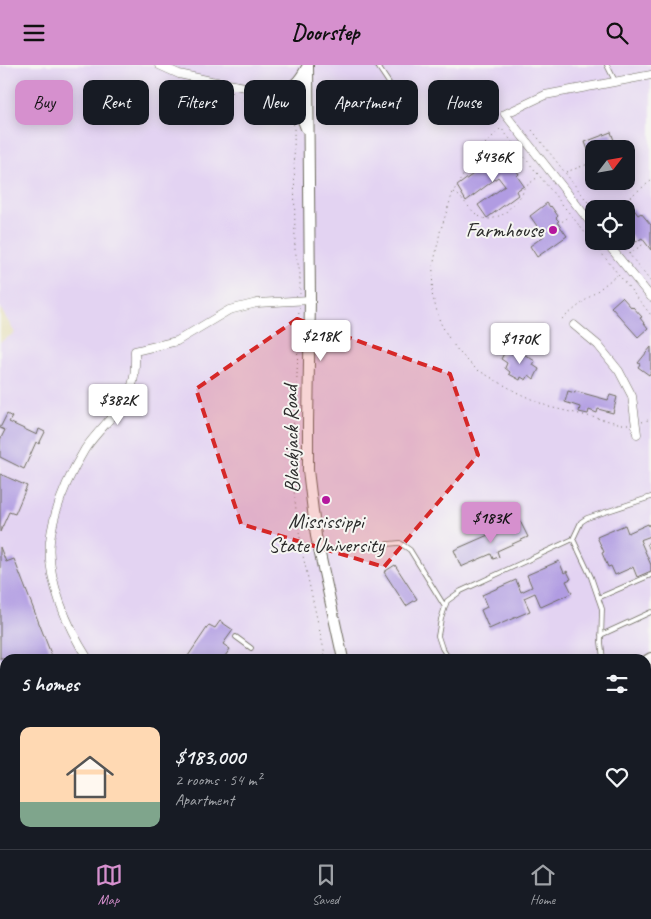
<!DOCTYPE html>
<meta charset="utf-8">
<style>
:root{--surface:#171b24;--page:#20242c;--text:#f1f3f6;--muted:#9ea1a6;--line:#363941;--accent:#d690ce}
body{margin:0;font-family:Caveat,sans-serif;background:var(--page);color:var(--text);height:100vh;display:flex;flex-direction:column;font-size:19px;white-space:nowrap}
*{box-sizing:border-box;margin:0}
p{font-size:16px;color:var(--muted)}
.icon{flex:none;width:28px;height:28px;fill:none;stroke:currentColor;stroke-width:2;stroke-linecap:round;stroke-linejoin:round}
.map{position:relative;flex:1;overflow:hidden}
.drawer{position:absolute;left:0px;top:589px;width:651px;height:196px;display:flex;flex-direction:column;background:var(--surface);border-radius:15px 15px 0 0;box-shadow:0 2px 12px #0003}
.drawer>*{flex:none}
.top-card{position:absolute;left:15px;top:15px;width:621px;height:45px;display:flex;gap:10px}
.needle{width:32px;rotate:59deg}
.fabs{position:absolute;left:585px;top:75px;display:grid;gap:10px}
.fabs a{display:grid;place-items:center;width:50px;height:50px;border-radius:10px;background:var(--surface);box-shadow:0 2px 12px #0003;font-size:25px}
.price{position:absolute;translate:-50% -42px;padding:0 11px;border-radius:5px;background:#fff;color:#222;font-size:16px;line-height:32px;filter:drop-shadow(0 1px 2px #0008)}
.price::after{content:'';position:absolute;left:50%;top:30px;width:15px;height:11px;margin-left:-8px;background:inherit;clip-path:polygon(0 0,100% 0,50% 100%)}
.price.on{background:var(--accent);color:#111}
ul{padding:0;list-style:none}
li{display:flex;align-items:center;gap:15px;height:125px;padding:0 20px}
li span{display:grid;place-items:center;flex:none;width:140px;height:100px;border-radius:10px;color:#555}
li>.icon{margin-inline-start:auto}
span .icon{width:60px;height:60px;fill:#fffc;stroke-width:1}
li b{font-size:21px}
h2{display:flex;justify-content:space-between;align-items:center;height:60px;padding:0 20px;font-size:21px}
.pill{padding:0 18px;border-radius:10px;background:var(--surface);box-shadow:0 2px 12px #0003;font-size:18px;line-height:45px}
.pill.on{background:var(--accent);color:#111}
header{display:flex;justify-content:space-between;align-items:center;height:65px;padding:0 20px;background:var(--accent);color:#111;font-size:22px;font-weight:600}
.tab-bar{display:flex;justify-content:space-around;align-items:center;height:70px;border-top:1px solid var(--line);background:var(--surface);font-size:14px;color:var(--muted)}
.tab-bar a{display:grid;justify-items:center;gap:2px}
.tab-bar .on{color:var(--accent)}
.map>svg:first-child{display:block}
.built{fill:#e3d3f2;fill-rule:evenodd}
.building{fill:#b19ce2}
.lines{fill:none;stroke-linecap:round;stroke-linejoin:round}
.service-casing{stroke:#6d6b5e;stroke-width:5.5}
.minor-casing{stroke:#6d6b5e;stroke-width:9}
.tertiary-casing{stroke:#6d6b5e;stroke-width:12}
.path{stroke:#6d6b5e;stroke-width:1;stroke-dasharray:1 4;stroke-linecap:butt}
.service{stroke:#fff;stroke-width:4}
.minor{stroke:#fff;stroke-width:8}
.tertiary{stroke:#fff;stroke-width:10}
.marked{fill:#d62828;fill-opacity:0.2;stroke:#d62828;stroke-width:4;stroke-dasharray:10 6;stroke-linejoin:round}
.poi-dot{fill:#b5179e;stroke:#f6f6f2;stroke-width:2}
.labels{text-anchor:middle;stroke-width:4;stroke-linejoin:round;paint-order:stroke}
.poi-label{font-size:21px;fill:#2b2b2b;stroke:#f6f6f2;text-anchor:end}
.street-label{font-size:21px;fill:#2b2b2b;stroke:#f6f6f2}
</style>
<header><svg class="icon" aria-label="menu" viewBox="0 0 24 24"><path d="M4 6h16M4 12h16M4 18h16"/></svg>Doorstep<svg class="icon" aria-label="search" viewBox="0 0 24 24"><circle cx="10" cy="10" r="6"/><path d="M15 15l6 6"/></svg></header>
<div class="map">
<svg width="651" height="784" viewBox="0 0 651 784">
<rect width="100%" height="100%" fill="#f6f6f2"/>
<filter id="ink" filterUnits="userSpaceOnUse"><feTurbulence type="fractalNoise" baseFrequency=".02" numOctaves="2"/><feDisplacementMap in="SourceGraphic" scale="10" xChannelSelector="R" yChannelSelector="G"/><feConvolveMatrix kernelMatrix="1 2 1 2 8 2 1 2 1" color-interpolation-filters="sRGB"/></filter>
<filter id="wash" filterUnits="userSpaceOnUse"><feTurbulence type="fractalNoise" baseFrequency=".0096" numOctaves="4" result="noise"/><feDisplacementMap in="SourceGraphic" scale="20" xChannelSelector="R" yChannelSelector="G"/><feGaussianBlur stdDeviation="1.12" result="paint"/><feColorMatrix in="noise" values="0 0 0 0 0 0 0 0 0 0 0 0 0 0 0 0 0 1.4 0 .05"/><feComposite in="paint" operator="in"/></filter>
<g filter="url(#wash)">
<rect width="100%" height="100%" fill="#e7e1be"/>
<!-- built -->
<path class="built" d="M0,0H651V784H0V277L15,268L0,243ZM594,84H626V116H594ZM594,144H626V176H594ZM5,594H646V780H5Z"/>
<g id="blocks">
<!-- building -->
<path class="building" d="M611,67L616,81L609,84H594L593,98L585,77Z
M500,83L519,109L517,111L524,121L516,126L518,130L487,153L478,140L505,121L498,112L466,136L457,121L488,98L485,93Z
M547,138L550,142L551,141L558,151L556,153L559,156L557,157L567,171L537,192L530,181L544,171L530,151Z
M633,143L638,150L641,148L651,160V185L642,173L636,177L626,165V147Z
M622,232L632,243L633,242L642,252L640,253L648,263L638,272L611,242Z
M651,282V306L649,310L638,302L640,299L638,298Z
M514,283L535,296L533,300L539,304L534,314L529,310L526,315L521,312L520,315L509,309L510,307L505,303L507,298L501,294L506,285L512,289Z
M568,326L575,328V326L608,335L610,330L617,332L613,348L598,344L597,348L589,345L588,349L579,347L580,342L565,337Z
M7,349L12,352L9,357L37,370L39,364L45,367L39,379L36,377L24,404L0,392V375L5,365L0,363Z
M0,409L27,421L15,449L9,447L0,467Z
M520,456L528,472L497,486L499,492L493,494L491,489L461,502L454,485Z
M648,459L649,461L651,460V471L640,475L651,500V506L637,512L633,502L615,510L611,501L608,502L602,488L604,487L597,472L625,460L628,468Z
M0,482L6,497L14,494L53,594H0Z
M559,496L564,508L567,506L571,514L566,516L572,528L541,542L535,528L524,533L530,546L489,564L481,545L487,542L482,530L516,515L521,527L532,522L527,510Z
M395,500L417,534L406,541L384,507Z
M220,556L233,565L223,579L230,584L223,594H186L209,560L215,563Z"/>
</g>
</g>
<g filter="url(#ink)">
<use href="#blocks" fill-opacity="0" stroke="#6d6b5e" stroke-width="1"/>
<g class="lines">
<defs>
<path id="service" d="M377,0L389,18
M607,0L615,16
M387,479L400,478L410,485L445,542
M650,479L651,482
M598,533L651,510
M601,570L651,547
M236,572L251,583
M449,594L442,583L438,571L441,554L447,536L461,526L573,474
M603,594L601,577L602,544L591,512L573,474L581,457L587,453L651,432
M0,746L5,735"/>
<path id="minor" d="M159,0L179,9L211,16L308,33
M594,162L505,49L545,30L651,10
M605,176L651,232
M574,260L598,280L619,306L632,331L637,369
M88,594C68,563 46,514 50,476C54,443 68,412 85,384C100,362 123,345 132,320C136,310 135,296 135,286L177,276L229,245L257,238L310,235
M646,684L651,693
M220,780L223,784"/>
<path id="tertiary" d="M308,0L310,235L308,358V405L316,471L343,594
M275,27C293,38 299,43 306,63
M275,27C293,24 299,17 307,2
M646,596L651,593
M394,780L395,784
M245,784L251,780"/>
</defs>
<!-- service casing -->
<use href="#service" class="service-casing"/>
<!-- minor casing -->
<use href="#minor" class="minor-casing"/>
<!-- tertiary casing -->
<use href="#tertiary" class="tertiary-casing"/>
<!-- path -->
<path class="path" d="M231,27L240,34L281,42
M286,46L294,60L295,185L300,208V229
M532,65L594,145
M508,93L518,85
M566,107L591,98
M454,127C470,138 478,165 502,149L503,150L522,130L524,123L539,111
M616,144L615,143L651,116
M554,162L570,151
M619,176L651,217
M629,189L645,178
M299,243L296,344L292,368V407L297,454L303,491L326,594
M562,254L617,210
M642,357L651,354
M628,359H622L549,342L518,328L476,304L459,287L450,275L440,257L432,229L433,202L440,167L453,127L467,104L479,85L501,63L651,250
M646,607L651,605
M646,668L651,676
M266,784L273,780"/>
<!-- service -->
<use href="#service" class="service"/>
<!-- minor -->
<use href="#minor" class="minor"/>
<!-- tertiary -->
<use href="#tertiary" class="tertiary"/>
</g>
</g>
<!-- marked area -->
<path class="marked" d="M297,254L450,309L478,390L384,502L241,459L196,324Z"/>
<!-- markers -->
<g class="poi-dot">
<circle cx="553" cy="165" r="5"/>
<circle cx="326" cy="435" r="5"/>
</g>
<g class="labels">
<!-- poi labels -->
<g class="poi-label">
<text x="543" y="172">Farmhouse</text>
<text x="326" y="463" text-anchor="middle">Mississippi<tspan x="326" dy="24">State University</tspan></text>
</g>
<!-- street labels -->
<g class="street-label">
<text transform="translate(291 374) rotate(-91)" y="7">Blackjack Road</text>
</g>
</g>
</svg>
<div class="fabs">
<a><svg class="needle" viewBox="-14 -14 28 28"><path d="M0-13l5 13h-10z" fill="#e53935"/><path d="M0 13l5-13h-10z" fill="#9ea1a6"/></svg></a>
<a><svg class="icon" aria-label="locate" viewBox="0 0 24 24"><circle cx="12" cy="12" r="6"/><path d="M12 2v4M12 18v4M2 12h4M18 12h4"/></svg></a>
</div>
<b class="price" style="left:493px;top:118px">$436K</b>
<b class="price" style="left:321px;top:297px">$218K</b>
<b class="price" style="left:520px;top:300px">$170K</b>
<b class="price" style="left:118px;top:361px">$382K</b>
<b class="price on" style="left:491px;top:479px">$183K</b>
<div class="top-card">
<a class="pill on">Buy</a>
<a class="pill">Rent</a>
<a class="pill">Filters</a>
<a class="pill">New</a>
<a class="pill">Apartment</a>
<a class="pill">House</a>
</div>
<section class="drawer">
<h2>5 homes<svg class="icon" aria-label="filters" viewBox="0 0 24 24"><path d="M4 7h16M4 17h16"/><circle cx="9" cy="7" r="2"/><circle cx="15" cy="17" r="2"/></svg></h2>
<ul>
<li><span style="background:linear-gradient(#ffd9b3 75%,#7fa58c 0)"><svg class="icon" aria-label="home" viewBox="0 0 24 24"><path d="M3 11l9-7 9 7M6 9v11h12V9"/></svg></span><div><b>$183,000</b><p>2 rooms · 54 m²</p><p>Apartment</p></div><svg class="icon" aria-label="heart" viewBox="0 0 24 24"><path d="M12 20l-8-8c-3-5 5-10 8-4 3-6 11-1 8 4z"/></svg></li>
</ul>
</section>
</div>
<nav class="tab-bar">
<a class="on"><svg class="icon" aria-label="map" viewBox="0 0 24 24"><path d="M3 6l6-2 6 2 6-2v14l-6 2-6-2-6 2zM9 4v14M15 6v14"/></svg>Map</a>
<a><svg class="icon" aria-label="saved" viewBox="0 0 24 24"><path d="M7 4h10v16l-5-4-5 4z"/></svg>Saved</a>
<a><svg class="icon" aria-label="home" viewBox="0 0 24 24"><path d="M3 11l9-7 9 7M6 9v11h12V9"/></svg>Home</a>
</nav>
